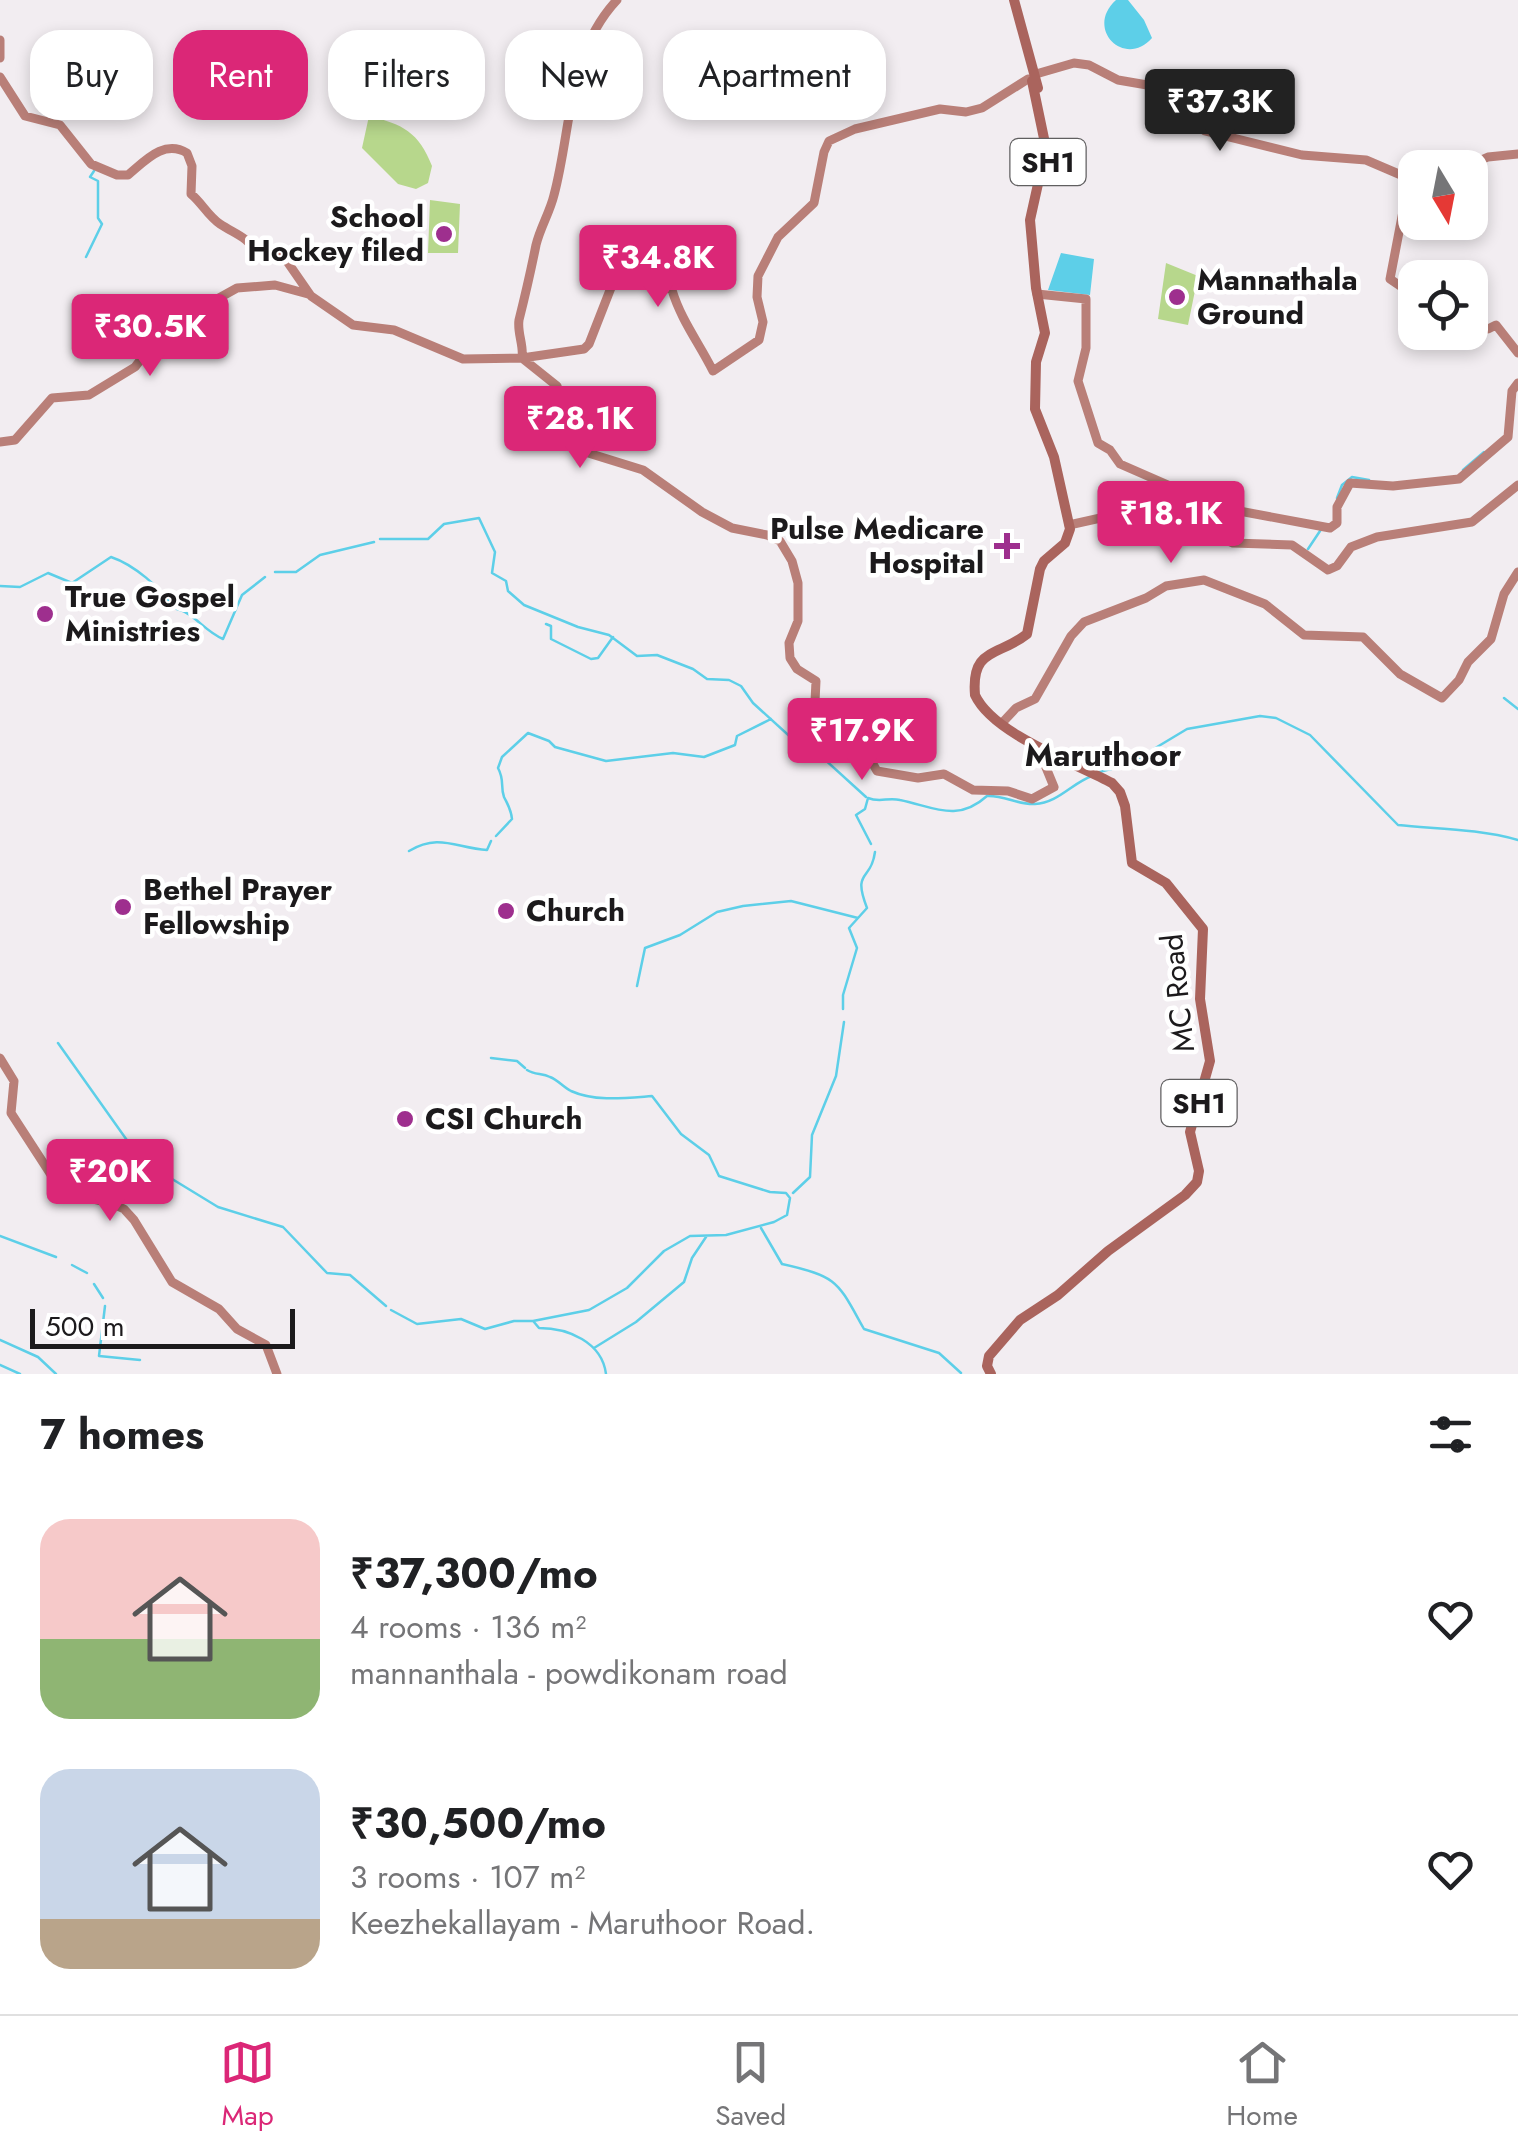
<!DOCTYPE html>
<meta charset="utf-8">
<style>
:root{--surface:#fff;--page:#f6f6f6;--text:#202124;--muted:#757577;--line:#e0e0e0;--accent:#db2777}
body{margin:0;font-family:Jost,sans-serif;background:var(--page);color:var(--text);height:100vh;display:flex;flex-direction:column;font-size:38px;white-space:nowrap}
*{box-sizing:border-box;margin:0}
p{font-size:32px;color:var(--muted)}
.icon{flex:none;width:55px;height:55px;fill:none;stroke:currentColor;stroke-width:2;stroke-linecap:round;stroke-linejoin:round}
.map{position:relative;height:1374px;overflow:hidden}
.details{display:flex;flex-direction:column;background:var(--surface);flex:1}
.details>*{flex:none}
.top-card{position:absolute;left:30px;top:30px;width:1000px;height:90px;display:flex;gap:20px}
.needle{width:65px;rotate:170deg}
.controls{position:absolute;left:1398px;top:150px;display:grid;gap:20px}
.controls a{display:grid;place-items:center;width:90px;height:90px;border-radius:20px;background:var(--surface);box-shadow:0 5px 15px #0003;font-size:50px}
.scale{position:absolute;left:30px;bottom:25px;width:265px;box-sizing:border-box;padding-left:10px;border:5px solid #1c1a1c;border-top:0;font-size:28px;line-height:35px;white-space:nowrap;color:#1c1a1c;-webkit-text-stroke:8px #fff;paint-order:stroke}
.price{position:absolute;translate:-50% -85px;padding:0 22px;border-radius:10px;background:var(--accent);color:#fff;font-size:32px;line-height:65px;filter:drop-shadow(0 2px 5px #0008)}
.price::after{content:'';position:absolute;left:50%;top:60px;width:30px;height:22px;margin-left:-15px;background:inherit;clip-path:polygon(0 0,100% 0,50% 100%)}
.price.on{background:#222;color:#fff}
ul{padding:0;list-style:none}
li{display:flex;align-items:center;gap:30px;height:250px;padding:0 40px}
li span{display:grid;place-items:center;flex:none;width:280px;height:200px;border-radius:30px;color:#555}
li>.icon{margin-inline-start:auto}
span .icon{width:120px;height:120px;fill:#fffc;stroke-width:1}
li b{font-size:42px}
h2{display:flex;justify-content:space-between;align-items:center;height:120px;padding:0 40px;font-size:42px}
.chip{padding:0 35px;border-radius:30px;background:var(--surface);box-shadow:0 5px 15px #0003;font-size:35px;line-height:90px}
.chip.on{background:var(--accent);color:#fff}
.tabs{display:flex;justify-content:space-around;align-items:center;height:140px;border-top:2px solid var(--line);background:var(--surface);font-size:28px;color:var(--muted)}
.tabs a{display:grid;justify-items:center;gap:5px}
.tabs .on{color:var(--accent)}
.map>svg:first-child{display:block}
.green{fill:#b7d78c}
.water{fill:#5dcfe8}
.lines{fill:none;stroke-linecap:round;stroke-linejoin:round}
.stream{stroke:#5dcfe8;stroke-width:2.5}
.secondary{stroke:#b97f78;stroke-width:9}
.primary{stroke:#aa645d;stroke-width:10}
.poi-dot{fill:#9e2f8e;stroke:#fff;stroke-width:4}
.labels{text-anchor:middle;stroke-width:9;stroke-linejoin:round;paint-order:stroke}
.shield{fill:#fff;stroke:#605f60;stroke-width:2.5}
.shield-label{font-size:28px;font-weight:bold;fill:#1c1a1c}
.poi-label{font-size:30px;font-weight:bold;fill:#1c1a1c;stroke:#fff;text-anchor:start}
.street-label{font-size:30px;fill:#1c1a1c;stroke:#fff}
.neighbourhood-label{font-size:32px;font-weight:bold;fill:#1c1a1c;stroke:#fff}
</style>
<div class="map">
<svg width="1518" height="1374" viewBox="0 0 1518 1374">
<rect width="100%" height="100%" fill="#f2edf1"/>
<!-- green -->
<path class="green" d="M369,116C402,124 419,132 432,166L428,183L416,189L398,184L362,148Z
M430,200L460,204L458,253H428Z
M1166,263L1198,276L1188,325L1158,319Z"/>
<!-- water -->
<path class="water" d="M1116,0H1128L1144,20L1152,38C1125,69 1084,29 1116,0Z
M1061,253L1094,259L1090,295L1048,290Z"/>
<g class="lines">
<!-- stream -->
<path class="stream" d="M213,99L211,108H221
M231,109L232,93
M86,257L102,224L98,218V181L90,177L94,171
M1463,470L1484,452
M1337,498L1342,485L1352,477L1369,480
M380,539H428L444,524L479,518L495,552L492,573L506,581L508,591L524,605L578,627L609,635L637,656L657,655L693,669L707,679L729,680L741,686L753,703L797,743L822,757L866,797
M1308,549L1320,531
M275,572H296L320,555L374,542
M0,586L20,587L48,573L72,583L111,557C132,564 163,588 172,608C194,611 202,630 223,639L242,595L265,577
M546,624L551,626V639L591,659L598,658L613,637
M1504,698L1518,709
M1099,772L1127,765L1187,729L1260,716L1276,718L1310,735L1398,825C1438,829 1479,829 1518,840
M496,836L512,819C511,809 508,805 504,797C500,786 505,781 498,768L502,757L528,733L549,741L555,747L606,761L673,753L704,757L735,745L737,736L771,719
M871,844L856,815L865,809L868,798C880,803 888,797 900,800C934,807 957,823 987,796C1004,795 1018,805 1035,804C1058,803 1072,783 1092,776
M409,851C439,833 456,848 487,850L491,841
M637,986L645,948L680,935L717,912L743,906L791,901L858,918
M843,1009V995L857,948L849,928L867,908C852,869 871,882 875,852
M58,1043L141,1160L218,1207L283,1227L327,1273L350,1275L386,1306
M491,1058L517,1061L525,1068
M793,1193L810,1177L812,1135L836,1076L844,1022
M761,1228L782,1264C839,1277 837,1281 864,1329L939,1353L961,1373
M0,1236L56,1257
M72,1265L87,1273
M94,1284L103,1298
M105,1306L99,1356L140,1360
M391,1310L417,1324L461,1319L485,1329L514,1321H533L589,1310L627,1288L664,1251L690,1236L726,1235L774,1222L787,1215L790,1198L786,1193L770,1192L719,1176L709,1155L681,1134L652,1096C626,1098 595,1102 571,1091C563,1087 558,1080 550,1077C542,1073 535,1075 527,1070
M534,1322L539,1328C568,1328 602,1342 606,1374
M0,1340L38,1357L56,1374
M594,1348L636,1322L684,1282L692,1258L706,1237
M0,1365L20,1374"/>
<!-- secondary -->
<path class="secondary" d="M0,40V58
M1036,74L1074,63L1089,65L1118,80L1153,86L1205,131L1302,155L1366,160L1415,181
M0,77L25,116L60,125L91,164L117,175H128C145,161 164,139 187,153L192,166L191,194C202,203 208,216 220,224C235,234 246,236 258,253L274,251L284,257L311,296L353,325L394,330L463,359L522,358L584,349L589,344L614,280L628,274L672,290C681,320 699,343 713,371L759,340L763,322L757,297L758,276L778,237L814,203L824,152L829,141L855,129L940,109L966,112L982,108L1028,79
M1463,168L1488,157L1518,154
M1409,180L1390,279L1415,296
M1037,294L1086,299V348L1078,381L1098,443L1110,450L1120,464L1168,485L1207,495L1234,510L1330,528L1337,523V507L1350,483L1393,486L1459,479L1508,437L1512,391L1518,383
M1470,322L1488,329L1496,325L1518,353
M522,358L557,386L575,441L585,452L643,470L702,512L732,528L767,535L780,541L792,561L798,583V621L789,643L790,658L797,669L816,681L814,722L824,729L859,740L877,771L918,778L944,774L973,790L1008,791L1032,799L1054,787L1038,748
M522,358C524,345 517,333 519,320C525,296 531,270 536,245C540,228 550,212 554,195C572,128 567,53 617,0
M0,442L15,440L52,398L89,395L135,367L165,328L237,288L275,285L308,294
M1069,525L1114,515L1162,529L1196,527L1233,543L1292,545L1328,570L1337,566L1351,547L1377,537L1472,522L1518,485
M1002,723L1016,708L1035,699L1071,636L1084,622L1146,598L1166,586L1204,580L1265,604L1304,635L1363,637L1400,674L1442,698L1459,680L1468,662L1491,639L1504,594L1518,572
M0,1058L14,1081L11,1113L59,1187L71,1194L111,1203L124,1209L134,1220L172,1282L219,1309L237,1329L266,1345L277,1374"/>
<!-- primary -->
<path class="primary" d="M1014,0L1038,88
M991,1374L987,1366L989,1356L1020,1320L1058,1295L1108,1251L1185,1195L1197,1182L1199,1171L1190,1132L1210,1061L1200,999L1203,929L1166,883L1132,863L1125,806L1120,792L1112,783C1075,763 993,734 975,695C971,647 998,657 1027,634L1040,569L1044,561L1065,543L1070,529L1054,457L1035,409L1036,362L1045,333L1036,288L1030,220L1046,148L1032,81"/>
</g>
<!-- markers -->
<g class="poi-dot">
<circle cx="444" cy="234" r="10"/>
<circle cx="1177" cy="297" r="10"/>
<path d="M1002 531h10v10h10v10h-10v10h-10v-10h-10v-10h10z"/>
<circle cx="45" cy="614" r="10"/>
<circle cx="123" cy="907" r="10"/>
<circle cx="506" cy="911" r="10"/>
<circle cx="405" cy="1119" r="10"/>
</g>
<g class="labels">
<!-- shield labels -->
<g class="shield">
<rect x="1010.5" y="139" width="75" height="46" rx="8"/>
<rect x="1161.5" y="1080" width="75" height="46" rx="8"/>
</g>
<g class="shield-label">
<text x="1048" y="172">SH1</text>
<text x="1199" y="1113">SH1</text>
</g>
<!-- poi labels -->
<g class="poi-label">
<text x="424" y="227" text-anchor="end">School<tspan x="424" dy="34">Hockey filed</tspan></text>
<text x="1197" y="290">Mannathala<tspan x="1197" dy="34">Ground</tspan></text>
<text x="984" y="539" text-anchor="end">Pulse Medicare<tspan x="984" dy="34">Hospital</tspan></text>
<text x="65" y="607">True Gospel<tspan x="65" dy="34">Ministries</tspan></text>
<text x="143" y="900">Bethel Prayer<tspan x="143" dy="34">Fellowship</tspan></text>
<text x="526" y="921">Church</text>
<text x="425" y="1129">CSI Church</text>
</g>
<!-- street labels -->
<g class="street-label">
<text transform="translate(1178 993) rotate(-96)" y="10">MC Road</text>
</g>
<!-- neighbourhood labels -->
<g class="neighbourhood-label">
<text x="1103" y="766">Maruthoor</text>
</g>
</g>
</svg>
<div class="controls">
<a><svg class="needle" viewBox="-14 -14 28 28"><path d="M0-13l5 13h-10z" fill="#e53935"/><path d="M0 13l5-13h-10z" fill="#757577"/></svg></a>
<a><svg class="icon" aria-label="locate" viewBox="0 0 24 24"><circle cx="12" cy="12" r="6"/><path d="M12 2v4M12 18v4M2 12h4M18 12h4"/></svg></a>
</div>
<div class="scale">500 m</div>
<b class="price on" style="left:1220px;top:154px">₹37.3K</b>
<b class="price" style="left:658px;top:310px">₹34.8K</b>
<b class="price" style="left:150px;top:379px">₹30.5K</b>
<b class="price" style="left:580px;top:471px">₹28.1K</b>
<b class="price" style="left:1171px;top:566px">₹18.1K</b>
<b class="price" style="left:862px;top:783px">₹17.9K</b>
<b class="price" style="left:110px;top:1224px">₹20K</b>
<div class="top-card">
<a class="chip">Buy</a>
<a class="chip on">Rent</a>
<a class="chip">Filters</a>
<a class="chip">New</a>
<a class="chip">Apartment</a>
</div>
</div>
<section class="details">
<h2>7 homes<svg class="icon" aria-label="filters" viewBox="0 0 24 24"><path d="M4 7h16M4 17h16"/><circle cx="9" cy="7" r="2"/><circle cx="15" cy="17" r="2"/></svg></h2>
<ul>
<li><span style="background:linear-gradient(#f6c9c9 60%,#8fb573 0)"><svg class="icon" aria-label="home" viewBox="0 0 24 24"><path d="M3 11l9-7 9 7M6 9v11h12V9"/></svg></span><div><b>₹37,300/mo</b><p>4 rooms · 136 m²</p><p>mannanthala - powdikonam road</p></div><svg class="icon" aria-label="heart" viewBox="0 0 24 24"><path d="M12 20l-8-8c-3-5 5-10 8-4 3-6 11-1 8 4z"/></svg></li>
<li><span style="background:linear-gradient(#c9d6e8 75%,#b9a48a 0)"><svg class="icon" aria-label="home" viewBox="0 0 24 24"><path d="M3 11l9-7 9 7M6 9v11h12V9"/></svg></span><div><b>₹30,500/mo</b><p>3 rooms · 107 m²</p><p>Keezhekallayam - Maruthoor Road.</p></div><svg class="icon" aria-label="heart" viewBox="0 0 24 24"><path d="M12 20l-8-8c-3-5 5-10 8-4 3-6 11-1 8 4z"/></svg></li>
</ul>
</section>
<nav class="tabs">
<a class="on"><svg class="icon" aria-label="map" viewBox="0 0 24 24"><path d="M3 6l6-2 6 2 6-2v14l-6 2-6-2-6 2zM9 4v14M15 6v14"/></svg>Map</a>
<a><svg class="icon" aria-label="saved" viewBox="0 0 24 24"><path d="M7 4h10v16l-5-4-5 4z"/></svg>Saved</a>
<a><svg class="icon" aria-label="home" viewBox="0 0 24 24"><path d="M3 11l9-7 9 7M6 9v11h12V9"/></svg>Home</a>
</nav>
